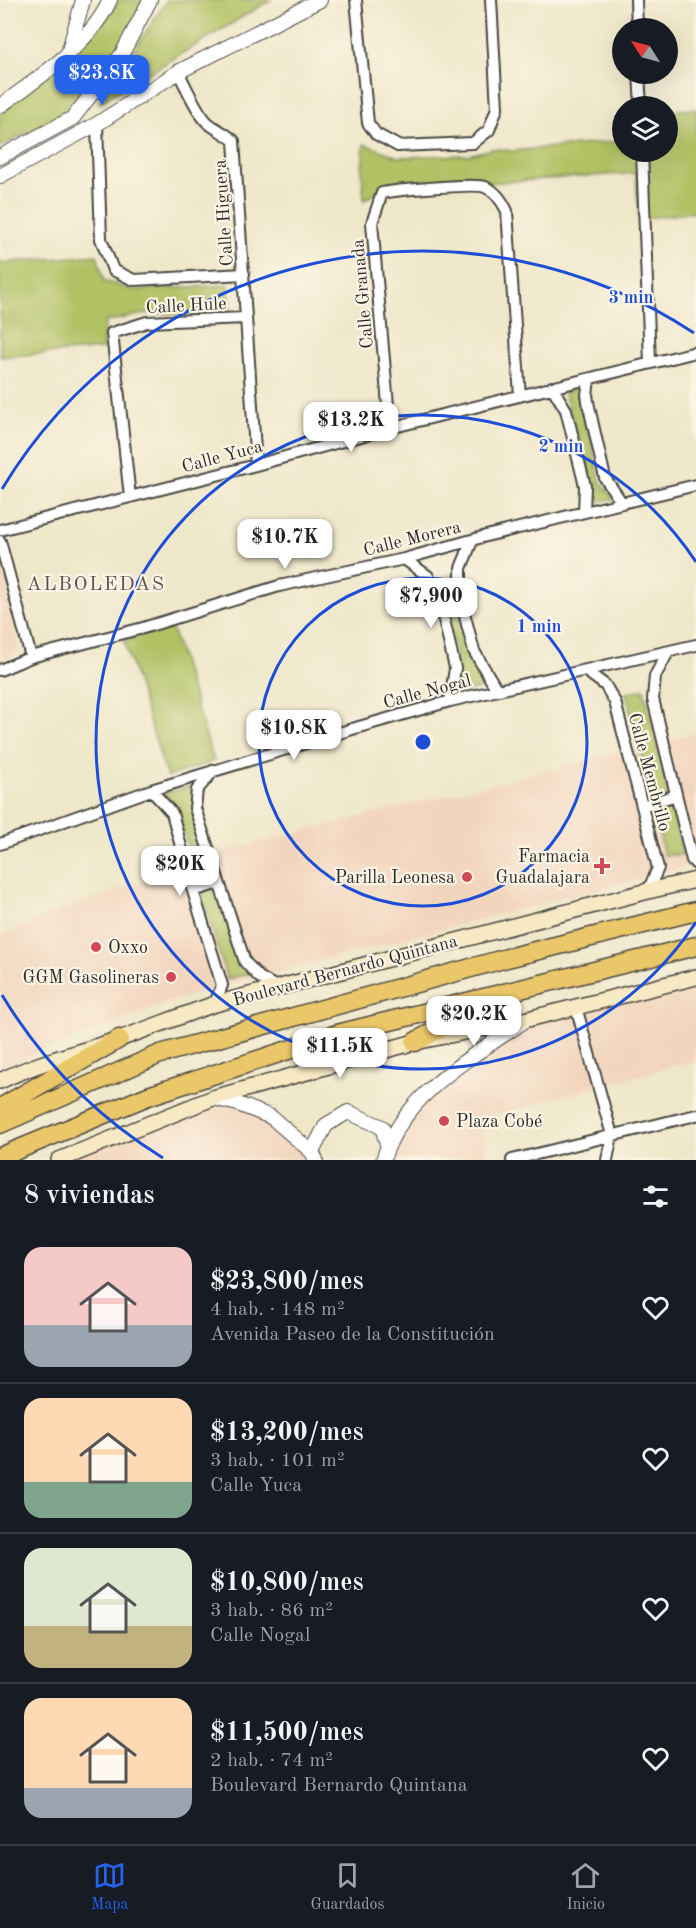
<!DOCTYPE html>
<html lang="es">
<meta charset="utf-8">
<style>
:root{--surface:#171b24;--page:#242831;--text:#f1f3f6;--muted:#9ea1a6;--line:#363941;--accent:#2563eb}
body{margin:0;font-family:"Old Standard TT",serif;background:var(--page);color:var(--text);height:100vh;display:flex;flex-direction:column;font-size:22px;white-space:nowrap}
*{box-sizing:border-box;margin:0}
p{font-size:20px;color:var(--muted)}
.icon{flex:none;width:33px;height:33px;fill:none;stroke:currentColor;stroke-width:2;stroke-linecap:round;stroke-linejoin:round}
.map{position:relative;height:1160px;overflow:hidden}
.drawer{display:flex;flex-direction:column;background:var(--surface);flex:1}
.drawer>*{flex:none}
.needle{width:39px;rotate:306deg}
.buttons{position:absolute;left:612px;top:18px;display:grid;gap:12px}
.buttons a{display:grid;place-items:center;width:66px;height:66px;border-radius:50%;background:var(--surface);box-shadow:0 6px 24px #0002;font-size:30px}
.price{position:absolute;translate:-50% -51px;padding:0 14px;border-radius:12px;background:#fff;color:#222;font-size:20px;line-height:39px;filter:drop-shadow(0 2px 3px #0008)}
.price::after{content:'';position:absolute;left:50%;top:36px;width:18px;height:14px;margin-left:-9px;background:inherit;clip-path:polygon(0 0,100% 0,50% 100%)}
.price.on{background:var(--accent);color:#fff}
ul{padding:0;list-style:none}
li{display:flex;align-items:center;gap:18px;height:150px;padding:0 24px}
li+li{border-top:2px solid var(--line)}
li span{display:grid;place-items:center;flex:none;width:168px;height:120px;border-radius:18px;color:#555}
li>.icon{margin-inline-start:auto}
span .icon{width:72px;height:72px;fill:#fffc;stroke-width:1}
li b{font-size:26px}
h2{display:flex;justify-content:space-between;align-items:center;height:72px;padding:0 24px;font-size:26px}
.menu{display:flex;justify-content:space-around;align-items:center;height:84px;border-top:2px solid var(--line);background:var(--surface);font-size:16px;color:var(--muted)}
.menu a{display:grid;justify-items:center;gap:3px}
.menu .on{color:var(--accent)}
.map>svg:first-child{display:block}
.built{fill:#f2d5bd}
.green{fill:#b1c164;stroke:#6e7648;stroke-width:1.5}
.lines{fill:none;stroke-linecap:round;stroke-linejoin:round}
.minor-casing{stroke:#484743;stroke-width:14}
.tertiary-casing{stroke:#484743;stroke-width:16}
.secondary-casing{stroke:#484743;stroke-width:18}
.primary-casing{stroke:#484743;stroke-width:21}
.minor{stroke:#fff;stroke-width:10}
.tertiary{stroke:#fff;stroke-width:14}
.secondary{stroke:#f7e9c3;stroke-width:15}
.primary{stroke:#eac769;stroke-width:18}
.ring{fill:none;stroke:#1d4ed8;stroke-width:3}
.poi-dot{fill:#d1495b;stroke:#fcf5e5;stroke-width:2}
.labels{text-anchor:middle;stroke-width:4.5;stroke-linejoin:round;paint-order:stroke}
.street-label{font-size:18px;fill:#2b2b2b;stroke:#fcf5e5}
.poi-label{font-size:18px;fill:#2b2b2b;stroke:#fcf5e5;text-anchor:end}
.neighbourhood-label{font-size:20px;letter-spacing:1.5px;fill:#645251;stroke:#fcf5e5}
.centre{fill:#1d4ed8;stroke:#fcf5e5;stroke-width:3}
.ring-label{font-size:18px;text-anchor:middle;font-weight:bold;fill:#1d4ed8;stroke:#fcf5e5;stroke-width:4.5;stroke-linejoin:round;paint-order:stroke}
</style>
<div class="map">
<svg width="696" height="1160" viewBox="0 0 696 1160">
<rect width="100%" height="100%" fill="#fcf5e5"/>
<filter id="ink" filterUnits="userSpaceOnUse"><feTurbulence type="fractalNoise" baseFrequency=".0167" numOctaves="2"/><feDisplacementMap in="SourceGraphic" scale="12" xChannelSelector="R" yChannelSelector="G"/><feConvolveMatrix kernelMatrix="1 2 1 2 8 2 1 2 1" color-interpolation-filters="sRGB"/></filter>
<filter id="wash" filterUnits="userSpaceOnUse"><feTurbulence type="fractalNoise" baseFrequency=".008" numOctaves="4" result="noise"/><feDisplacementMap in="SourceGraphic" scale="24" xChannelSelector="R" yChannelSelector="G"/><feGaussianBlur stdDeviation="1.35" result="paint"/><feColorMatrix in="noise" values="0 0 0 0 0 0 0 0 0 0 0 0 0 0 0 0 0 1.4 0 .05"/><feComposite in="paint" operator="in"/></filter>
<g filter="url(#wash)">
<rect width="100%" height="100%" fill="#efe7c9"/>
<!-- built -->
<path class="built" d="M0,547L18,648L9,663L0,667Z
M696,733V864L210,989L158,1006L0,1067V936L58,911L228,850Z
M696,977V1060L480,1119L487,1158L383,1160L409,1113L528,1019Z
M213,1098L248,1107L316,1160H59Z"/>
<!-- green -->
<path class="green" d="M118,0H145L115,54L66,112L0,147V111L103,24Z
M167,0H271L99,103Z
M696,109V212L639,219L636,173L381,190L364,200L362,173L364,144L399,157L468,155L492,149H502L512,151L622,141V152H668V111Z
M97,255L104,281L133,290L229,285L231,316L147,313L105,322L103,349L0,357V263Z
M584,386L582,399L600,481L615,500L591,501L590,478L564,392Z
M457,573L456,602L466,646L490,686L457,694C460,654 448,617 436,580Z
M171,626L214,761L167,777L124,641Z
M644,689L683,855H664L626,693Z
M192,786L212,879L251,973L227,979L178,813L164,793Z"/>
</g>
<g filter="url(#ink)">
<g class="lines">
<defs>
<path id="minor" d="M356,0L368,123L376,134L398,146L473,143L489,130L497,108L491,0
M636,0L637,28
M178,72C186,86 196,111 207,122C216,130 226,133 234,141L256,465
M639,74L641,106
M97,124L101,239L113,270L134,280L244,274
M642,152L650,362
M589,379L587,395L589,407L605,478L622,503
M552,387L566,410L585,486L584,512
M390,428L372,223L382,193C397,190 475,183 485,187C496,191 502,201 507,211L520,396
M130,497L112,333L147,322L246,318
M0,530L256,465L390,428L696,352
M0,541L31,657
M472,541L461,568V601L474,651L497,690
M404,559L428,576L442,611L455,668L450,701
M668,652L655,676L653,699L692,860L696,864
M0,670L31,657L143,628L279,586L404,559L486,536L696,485
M586,671L605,685L615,702L658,868L648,891
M214,770L197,790L195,808L245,962L259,977L278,988
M151,790L172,813L193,891L222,985L215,1004
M642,806L676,795
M0,844L151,790L359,727L450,701L696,645
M193,891L219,883
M576,1007L612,1135L607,1160
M512,1160L696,1115"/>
<path id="tertiary" d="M69,50L83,0
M0,106C38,79 91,43 110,0
M0,157L73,118L122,54L150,0
M0,176L97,124L178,72L320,0
M213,1098L238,1104L271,1117L312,1152L316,1160
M312,1152L326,1125L348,1112L382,1127L387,1144
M383,1160C403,1094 472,1057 526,1020"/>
<path id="secondary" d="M0,1081C38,1062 79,1053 119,1039C151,1028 182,1015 215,1004L648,891L696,880
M59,1160L213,1098L415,1042L528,1019L696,977"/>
<path id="primary" d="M415,1042L453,1021L510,1003
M0,1108L119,1039
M0,1124L160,1054L507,958L696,911
M0,1157L148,1096L337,1034L696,946"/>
</defs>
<!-- minor casing -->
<use href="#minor" class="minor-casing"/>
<!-- tertiary casing -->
<use href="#tertiary" class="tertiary-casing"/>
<!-- secondary casing -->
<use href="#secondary" class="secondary-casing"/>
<!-- primary casing -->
<use href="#primary" class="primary-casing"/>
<!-- minor -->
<use href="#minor" class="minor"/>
<!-- tertiary -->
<use href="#tertiary" class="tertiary"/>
<!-- secondary -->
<use href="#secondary" class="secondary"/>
<!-- primary -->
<use href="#primary" class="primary"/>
</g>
</g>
<!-- distance rings -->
<g class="ring">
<circle cx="423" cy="742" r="164"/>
<path d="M696 922A327 327 0 1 1 696 562"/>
<path d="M163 1158A491 491 0 0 1 2 995M2 489A491 491 0 0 1 694 333"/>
</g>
<!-- markers -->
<g class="poi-dot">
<path d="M599 857h6v6h6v6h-6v6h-6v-6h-6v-6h6z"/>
<circle cx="467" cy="877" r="6"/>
<circle cx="96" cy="947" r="6"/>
<circle cx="171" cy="977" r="6"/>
<circle cx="444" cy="1121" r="6"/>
</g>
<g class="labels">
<!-- street labels -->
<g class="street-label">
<text transform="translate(223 213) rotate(-94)" y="6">Calle Higuera</text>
<text transform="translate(362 294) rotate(-95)" y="6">Calle Granada</text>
<text transform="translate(186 305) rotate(-3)" y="6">Calle Hule</text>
<text transform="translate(222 456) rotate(-15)" y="6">Calle Yuca</text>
<text transform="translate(412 538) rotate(-14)" y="6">Calle Morera</text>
<text transform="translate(427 691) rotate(-15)" y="6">Calle Nogal</text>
<text transform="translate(650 772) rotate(75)" y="6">Calle Membrillo</text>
<text transform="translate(345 970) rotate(-15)" y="6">Boulevard Bernardo Quintana</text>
</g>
<!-- poi labels -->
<g class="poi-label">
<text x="590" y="862">Farmacia<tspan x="590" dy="21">Guadalajara</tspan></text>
<text x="455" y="883">Parilla Leonesa</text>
<text x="108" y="953" text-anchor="start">Oxxo</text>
<text x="159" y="983">GGM Gasolineras</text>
<text x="456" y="1127" text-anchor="start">Plaza Cobé</text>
</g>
<!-- neighbourhood labels -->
<g class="neighbourhood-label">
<text x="96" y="590">ALBOLEDAS</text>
</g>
</g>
<circle cx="423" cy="742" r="9" class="centre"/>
<g class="ring-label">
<text x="631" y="303">3 min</text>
<text x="561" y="452">2 min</text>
<text x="539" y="632">1 min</text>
</g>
</svg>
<div class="buttons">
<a><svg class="needle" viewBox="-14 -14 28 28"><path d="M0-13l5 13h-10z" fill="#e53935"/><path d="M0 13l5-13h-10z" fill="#9ea1a6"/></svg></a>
<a><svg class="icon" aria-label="layers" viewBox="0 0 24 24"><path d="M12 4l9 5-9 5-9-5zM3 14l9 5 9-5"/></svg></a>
</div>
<b class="price on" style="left:102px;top:106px">$23.8K</b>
<b class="price" style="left:351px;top:453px">$13.2K</b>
<b class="price" style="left:285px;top:570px">$10.7K</b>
<b class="price" style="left:431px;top:629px">$7,900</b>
<b class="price" style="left:294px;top:761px">$10.8K</b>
<b class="price" style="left:180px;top:897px">$20K</b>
<b class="price" style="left:474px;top:1047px">$20.2K</b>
<b class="price" style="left:340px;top:1079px">$11.5K</b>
</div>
<section class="drawer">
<h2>8 viviendas<svg class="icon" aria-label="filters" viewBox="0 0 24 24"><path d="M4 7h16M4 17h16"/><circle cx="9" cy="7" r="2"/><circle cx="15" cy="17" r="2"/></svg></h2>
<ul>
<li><span style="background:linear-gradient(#f6c9c9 65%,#9aa5b1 0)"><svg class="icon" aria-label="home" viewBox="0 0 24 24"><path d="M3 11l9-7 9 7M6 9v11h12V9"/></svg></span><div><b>$23,800/mes</b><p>4 hab. · 148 m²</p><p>Avenida Paseo de la Constitución</p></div><svg class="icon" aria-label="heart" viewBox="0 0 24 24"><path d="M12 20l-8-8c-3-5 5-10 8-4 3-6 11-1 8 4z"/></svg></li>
<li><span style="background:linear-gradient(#ffd9b3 70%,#7fa58c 0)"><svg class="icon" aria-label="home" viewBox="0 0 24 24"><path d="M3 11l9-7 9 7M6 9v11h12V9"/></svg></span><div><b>$13,200/mes</b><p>3 hab. · 101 m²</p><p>Calle Yuca</p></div><svg class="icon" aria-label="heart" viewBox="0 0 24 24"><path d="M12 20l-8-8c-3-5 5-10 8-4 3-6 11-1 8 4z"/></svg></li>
<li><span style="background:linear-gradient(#dfe7d0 65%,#c2b280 0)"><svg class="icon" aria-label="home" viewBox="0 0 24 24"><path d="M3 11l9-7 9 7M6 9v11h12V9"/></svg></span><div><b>$10,800/mes</b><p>3 hab. · 86 m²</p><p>Calle Nogal</p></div><svg class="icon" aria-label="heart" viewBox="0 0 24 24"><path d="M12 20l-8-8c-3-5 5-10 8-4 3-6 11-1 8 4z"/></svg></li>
<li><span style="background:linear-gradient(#ffd9b3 75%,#9aa5b1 0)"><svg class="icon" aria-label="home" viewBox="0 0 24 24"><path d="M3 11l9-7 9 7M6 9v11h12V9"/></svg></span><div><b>$11,500/mes</b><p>2 hab. · 74 m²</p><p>Boulevard Bernardo Quintana</p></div><svg class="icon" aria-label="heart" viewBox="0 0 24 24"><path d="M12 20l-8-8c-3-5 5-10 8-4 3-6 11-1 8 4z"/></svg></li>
</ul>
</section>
<nav class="menu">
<a class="on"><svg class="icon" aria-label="map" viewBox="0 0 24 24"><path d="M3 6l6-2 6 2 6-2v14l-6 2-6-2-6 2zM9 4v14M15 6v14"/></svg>Mapa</a>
<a><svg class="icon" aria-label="saved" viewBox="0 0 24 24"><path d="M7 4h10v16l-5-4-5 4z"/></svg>Guardados</a>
<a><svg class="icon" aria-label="home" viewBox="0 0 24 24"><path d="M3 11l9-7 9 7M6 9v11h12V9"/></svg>Inicio</a>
</nav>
